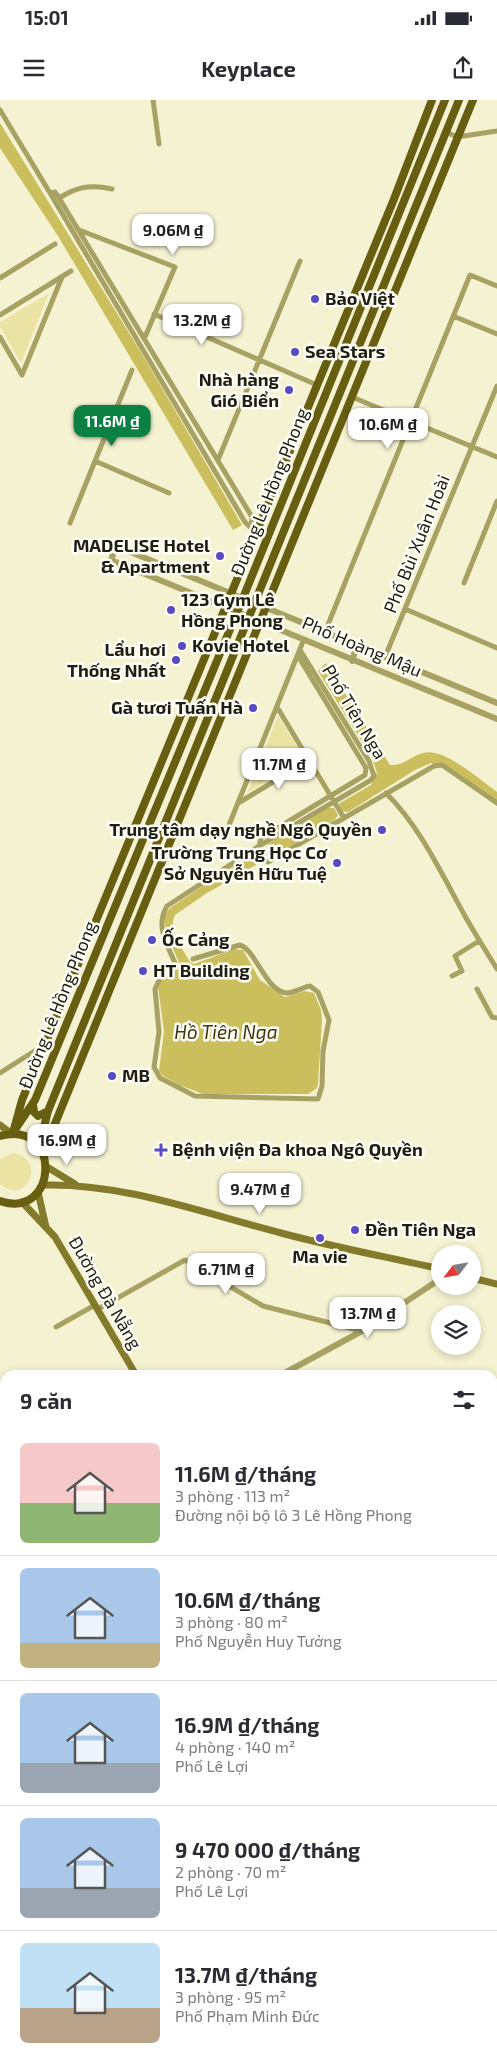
<!DOCTYPE html>
<html lang="vi">
<meta charset="utf-8">
<style>
:root{--surface:#fff;--page:#f2f2f3;--text:#2b2b33;--muted:#7c7c81;--line:#e1e1e2;--accent:#0b8043}
body{margin:0;font-family:"Exo 2",sans-serif;background:var(--page);color:var(--text);height:100vh;display:flex;flex-direction:column;font-size:19px;white-space:nowrap}
*{box-sizing:border-box;margin:0}
p{font-size:16px;color:var(--muted)}
.icon{flex:none;width:28px;height:28px;fill:none;stroke:currentColor;stroke-width:2;stroke-linecap:round;stroke-linejoin:round}
.map{position:relative;flex:1;overflow:hidden}
.sheet{position:absolute;left:0px;top:1270px;width:498px;height:696px;display:flex;flex-direction:column;background:var(--surface);border-radius:15px 15px 0 0;box-shadow:0 2px 8px #0003}
.sheet>*{flex:none}
.needle{width:32px;rotate:239deg}
.fabs{position:absolute;left:431px;top:1145px;display:grid;gap:10px}
.fabs a{display:grid;place-items:center;width:50px;height:50px;border-radius:50%;background:var(--surface);box-shadow:0 2px 8px #0003;font-size:25px}
.price{position:absolute;translate:-50% -42px;padding:0 11px;border-radius:10px;background:#fff;color:#222;font-size:16px;line-height:32px;filter:drop-shadow(0 1px 2px #0008)}
.price::after{content:'';position:absolute;left:50%;top:30px;width:15px;height:11px;margin-left:-8px;background:inherit;clip-path:polygon(0 0,100% 0,50% 100%)}
.price.active{background:var(--accent);color:#fff}
ul{padding:0;list-style:none}
li{display:flex;align-items:center;gap:15px;height:125px;padding:0 20px}
li+li{border-top:1px solid var(--line)}
li span{display:grid;place-items:center;flex:none;width:140px;height:100px;border-radius:8px;color:#555}
li>.icon{margin-inline-start:auto}
span .icon{width:60px;height:60px;fill:#fffc;stroke-width:1}
li b{font-size:21px}
h2{display:flex;justify-content:space-between;align-items:center;height:60px;padding:0 20px;font-size:21px}
.status{display:flex;justify-content:space-between;align-items:center;height:35px;padding:0 25px;background:var(--surface);direction:ltr}
.status svg{height:14px;fill:currentColor}
header{display:flex;justify-content:space-between;align-items:center;height:65px;padding:0 20px;background:var(--surface);font-size:22px;font-weight:700}
.map>svg:first-child{display:block}
.green{fill:#eae3a3}
.water{fill:#cabf5c}
.lines{fill:none;stroke-linecap:round;stroke-linejoin:round}
.minor{stroke:#a8a164;stroke-width:5}
.tertiary{stroke:#a8a164;stroke-width:6}
.secondary{stroke:#837a2c;stroke-width:7}
.primary{stroke:#675e12;stroke-width:8}
.rail{stroke:#73715d;stroke-width:2;stroke-dasharray:10 5;stroke-linecap:butt}
.poi-dot{fill:#584ac2;stroke:#fefef7;stroke-width:2}
.labels{text-anchor:middle;stroke-width:5;stroke-linejoin:round;paint-order:stroke}
.poi-label{font-size:18px;font-weight:bold;fill:#1f1e12;stroke:#fefef7;text-anchor:start}
.street-label{font-size:18px;fill:#1f1e12;stroke:#fefef7}
.water-label{font-size:19px;font-style:italic;fill:#3c380d;stroke:#fefef7}
</style>
<div class="status"><b>15:01</b><svg viewBox="0 0 49 12"><path d="M0 12V9h3v3zM5 12V6h3v6zM10 12V3h3v9zM15 12V0h3v12zM26 1h20v11H26zM47 4h2v5h-2z"/></svg></div>
<header><svg class="icon" aria-label="menu" viewBox="0 0 24 24"><path d="M4 6h16M4 12h16M4 18h16"/></svg>Keyplace<svg class="icon" aria-label="share" viewBox="0 0 24 24"><path d="M12 15V3M7 8l5-5 5 5M5 13v7h14v-7"/></svg></header>
<div class="map">
<svg width="497" height="1966" viewBox="0 0 497 1966">
<rect width="100%" height="100%" fill="#f5f2d1"/>
<!-- green -->
<path class="green" d="M49,193L21,263L0,227V222Z
M278,616L304,658L247,693Z
M12,1053C49,1058 26,1107 0,1084V1059Z
M493,1625L497,1626V1684L493,1683Z"/>
<!-- water -->
<path class="water" d="M0,23L145,259L242,425L233,430L58,136L0,48Z
M326,563L390,665C404,666 411,656 423,653C444,647 480,680 497,692V706L447,670L431,663L415,670L348,712L342,711L339,705L340,703L371,685L377,673L373,660L318,571Z
M328,708H334L338,715L335,720L275,755L268,744Z
M250,754L256,765L207,793L175,815C167,830 183,849 190,862L194,864L234,849L243,850L260,880L285,897L305,891L314,893L321,910L322,920L318,984L317,988L308,994H203L179,985L163,976L159,971L164,931L158,887L163,875L180,865L166,832L164,816L170,808Z"/>
<g class="lines">
<!-- minor -->
<path class="minor" d="M153,0L159,44
M0,10L50,93L55,92L59,98L252,417L251,428L255,434
M446,32L457,37L497,31
M50,93L245,422L251,428
M59,98C77,87 90,84 112,89
M79,130L175,167L145,237
M0,178L55,144
M154,214L317,285
M0,215L71,171
M453,216L497,234
M0,237L22,275
M132,270L95,361L169,393
M22,275L62,177
M352,297L497,357
M218,360L300,161
M70,423L95,361
M464,483L497,401
M405,509L497,548
M325,532L470,175L497,186
M385,557L497,286
M277,607L344,718
M386,693C421,728 441,773 465,816C475,834 486,851 497,869
M240,702L309,660
M227,730L304,539
M259,746L371,680L374,676L369,661L300,550
M268,762L434,666L442,665L497,703
M175,863C167,844 155,826 167,806L259,746L261,738L365,675L366,668L298,556
M164,870L155,889L159,932L154,967L160,978L195,996L318,999L322,986L323,951L329,920L318,892L310,886C303,887 294,893 287,893C266,892 256,850 240,845L193,859
M452,876L462,871L455,856L479,841
M477,889L492,917L497,918
M0,973L44,945
M98,1209L185,1160L263,1206L362,1231
M56,1227L95,1205
M492,1810L497,1807
M382,1961L386,1966
M250,1966L257,1961"/>
<!-- tertiary -->
<path class="tertiary" d="M352,561L357,545
M497,603L116,446L111,460L497,619
M281,1275L362,1231L440,1179
M0,1289L5,1290
M0,1404L5,1402
M489,1966L497,1960"/>
<!-- secondary -->
<path class="secondary" d="M0,1025L12,1034
M47,1067L75,1084
M43,1085C124,1083 203,1113 281,1133C333,1147 387,1157 440,1169
M38,1092L46,1127
M22,1102L55,1137L136,1275
M472,1178L497,1184
M492,1425L497,1426
M492,1615H497
M492,1694L497,1695
M0,1823L5,1820
M492,1887L497,1894"/>
<!-- primary -->
<path class="primary" d="M33,1005L34,1012L38,1016L48,1011
M14,1029L22,1000L394,99L432,0
M12,1034L35,1000L243,498L445,0
M0,1036C63,1019 58,1121 0,1101
M39,1047L48,1011L459,0
M43,1053L473,0
M0,1850L5,1856
M99,1961L104,1966"/>
<!-- rail -->
<path class="rail" d="M492,1347L497,1348
M0,1408L5,1407"/>
</g>
<!-- markers -->
<g class="poi-dot">
<circle cx="315" cy="199" r="5"/>
<circle cx="295" cy="252" r="5"/>
<circle cx="289" cy="290" r="5"/>
<circle cx="220" cy="456" r="5"/>
<circle cx="171" cy="510" r="5"/>
<circle cx="182" cy="546" r="5"/>
<circle cx="176" cy="560" r="5"/>
<circle cx="253" cy="608" r="5"/>
<circle cx="382" cy="730" r="5"/>
<circle cx="337" cy="763" r="5"/>
<circle cx="152" cy="840" r="5"/>
<circle cx="143" cy="871" r="5"/>
<circle cx="112" cy="976" r="5"/>
<path d="M158.5 1042.5h5v5h5v5h-5v5h-5v-5h-5v-5h5z"/>
<circle cx="355" cy="1130" r="5"/>
<circle cx="320" cy="1138" r="5"/>
</g>
<g class="labels">
<!-- poi labels -->
<g class="poi-label">
<text x="325" y="205">Bảo Việt</text>
<text x="305" y="258">Sea Stars</text>
<text x="279" y="286" text-anchor="end">Nhà hàng<tspan x="279" dy="21">Gió Biển</tspan></text>
<text x="210" y="452" text-anchor="end">MADELISE Hotel<tspan x="210" dy="21">&amp; Apartment</tspan></text>
<text x="181" y="506">123 Gym Lê<tspan x="181" dy="21">Hồng Phong</tspan></text>
<text x="192" y="552">Kovie Hotel</text>
<text x="166" y="556" text-anchor="end">Lẩu hơi<tspan x="166" dy="21">Thống Nhất</tspan></text>
<text x="243" y="614" text-anchor="end">Gà tươi Tuấn Hà</text>
<text x="372" y="736" text-anchor="end">Trung tâm dạy nghề Ngô Quyền</text>
<text x="327" y="759" text-anchor="end">Trường Trung Học Cơ<tspan x="327" dy="21">Sở Nguyễn Hữu Tuệ</tspan></text>
<text x="162" y="846">Ốc Cảng</text>
<text x="153" y="877">HT Building</text>
<text x="122" y="982">MB</text>
<text x="172" y="1056">Bệnh viện Đa khoa Ngô Quyền</text>
<text x="365" y="1136">Đền Tiên Nga</text>
<text x="320" y="1163" text-anchor="middle">Ma vie</text>
</g>
<!-- street labels -->
<g class="street-label">
<text transform="translate(270 392) rotate(-68)" y="6">Đường Lê Hồng Phong</text>
<text transform="translate(417 444) rotate(-68)" y="6">Phố Bùi Xuân Hoài</text>
<text transform="translate(362 547) rotate(23)" y="6">Phố Hoàng Mậu</text>
<text transform="translate(354 612) rotate(59)" y="6">Phố Tiên Nga</text>
<text transform="translate(58 905) rotate(-68)" y="6">Đường Lê Hồng Phong</text>
<text transform="translate(105 1193) rotate(60)" y="6">Đường Đà Nẵng</text>
</g>
<!-- water labels -->
<g class="water-label">
<text x="226" y="939">Hồ Tiên Nga</text>
</g>
</g>
</svg>
<div class="fabs">
<a><svg class="needle" viewBox="-14 -14 28 28"><path d="M0-13l5 13h-10z" fill="#e53935"/><path d="M0 13l5-13h-10z" fill="#7c7c81"/></svg></a>
<a><svg class="icon" aria-label="layers" viewBox="0 0 24 24"><path d="M12 4l9 5-9 5-9-5zM3 14l9 5 9-5"/></svg></a>
</div>
<b class="price" style="left:173px;top:156px">9.06M ₫</b>
<b class="price" style="left:202px;top:246px">13.2M ₫</b>
<b class="price active" style="left:112px;top:347px">11.6M ₫</b>
<b class="price" style="left:388px;top:350px">10.6M ₫</b>
<b class="price" style="left:279px;top:690px">11.7M ₫</b>
<b class="price" style="left:67px;top:1066px">16.9M ₫</b>
<b class="price" style="left:260px;top:1115px">9.47M ₫</b>
<b class="price" style="left:226px;top:1195px">6.71M ₫</b>
<b class="price" style="left:368px;top:1239px">13.7M ₫</b>
<section class="sheet">
<h2>9 căn<svg class="icon" aria-label="filters" viewBox="0 0 24 24"><path d="M4 7h16M4 17h16"/><circle cx="9" cy="7" r="2"/><circle cx="15" cy="17" r="2"/></svg></h2>
<ul>
<li><span style="background:linear-gradient(#f6c9c9 60%,#8fb573 0)"><svg class="icon" aria-label="home" viewBox="0 0 24 24"><path d="M3 11l9-7 9 7M6 9v11h12V9"/></svg></span><div><b>11.6M ₫/tháng</b><p>3 phòng · 113 m²</p><p>Đường nội bộ lô 3 Lê Hồng Phong</p></div></li>
<li><span style="background:linear-gradient(#a9c7e8 75%,#c2b280 0)"><svg class="icon" aria-label="home" viewBox="0 0 24 24"><path d="M3 11l9-7 9 7M6 9v11h12V9"/></svg></span><div><b>10.6M ₫/tháng</b><p>3 phòng · 80 m²</p><p>Phố Nguyễn Huy Tưởng</p></div></li>
<li><span style="background:linear-gradient(#a9c7e8 70%,#9aa5b1 0)"><svg class="icon" aria-label="home" viewBox="0 0 24 24"><path d="M3 11l9-7 9 7M6 9v11h12V9"/></svg></span><div><b>16.9M ₫/tháng</b><p>4 phòng · 140 m²</p><p>Phố Lê Lợi</p></div></li>
<li><span style="background:linear-gradient(#a9c7e8 70%,#9aa5b1 0)"><svg class="icon" aria-label="home" viewBox="0 0 24 24"><path d="M3 11l9-7 9 7M6 9v11h12V9"/></svg></span><div><b>9 470 000 ₫/tháng</b><p>2 phòng · 70 m²</p><p>Phố Lê Lợi</p></div></li>
<li><span style="background:linear-gradient(#bfe0f5 65%,#b9a48a 0)"><svg class="icon" aria-label="home" viewBox="0 0 24 24"><path d="M3 11l9-7 9 7M6 9v11h12V9"/></svg></span><div><b>13.7M ₫/tháng</b><p>3 phòng · 95 m²</p><p>Phố Phạm Minh Đức</p></div></li>
</ul>
</section>
</div>
